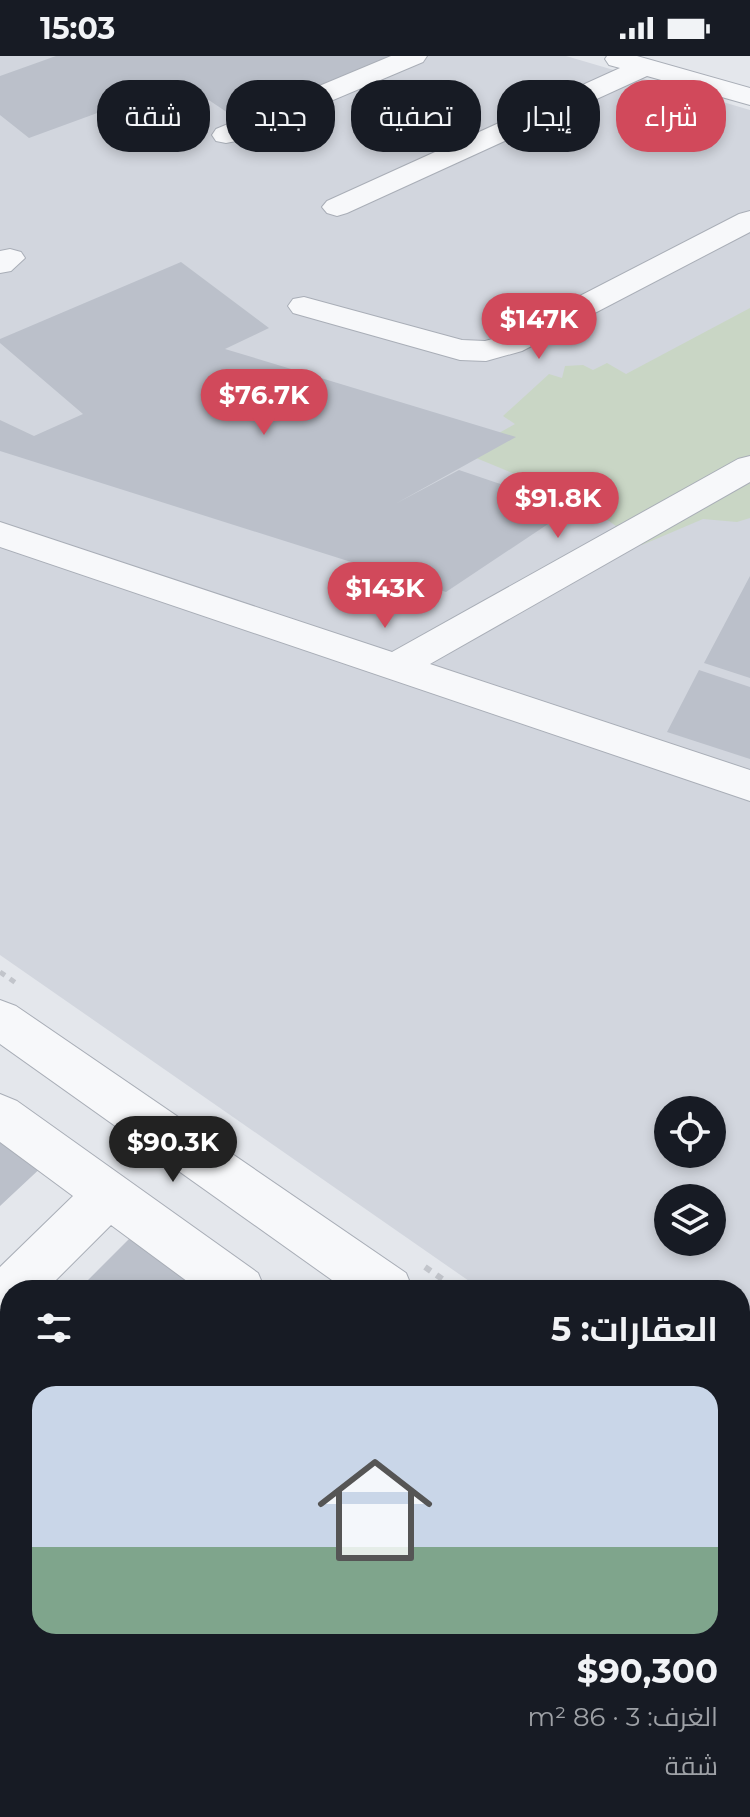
<!DOCTYPE html>
<html lang="ar">
<meta charset="utf-8">
<style>
:root{--surface:#171b24;--page:#242831;--text:#f1f3f6;--muted:#9ea1a6;--line:#363941;--accent:#d1495b}
body{margin:0;font-family:Montserrat,Cairo,sans-serif;background:var(--page);color:var(--text);direction:rtl;height:100vh;display:flex;flex-direction:column;font-size:30px;white-space:nowrap}
*{box-sizing:border-box;margin:0}
p{font-size:26px;color:var(--muted)}
.icon{flex:none;width:44px;height:44px;fill:none;stroke:currentColor;stroke-width:2;stroke-linecap:round;stroke-linejoin:round}
.map{position:relative;flex:1;overflow:hidden;direction:ltr}
.drawer{position:absolute;left:0px;top:1224px;width:750px;height:538px;display:flex;flex-direction:column;background:var(--surface);border-radius:32px 32px 0 0;box-shadow:0 4px 12px #0003;direction:rtl}
.drawer>*{flex:none}
.banner{position:absolute;left:24px;top:24px;width:702px;height:72px;direction:rtl;display:flex;gap:16px}
.buttons{position:absolute;left:654px;top:1040px;display:grid;gap:16px}
.buttons a{display:grid;place-items:center;width:72px;height:72px;border-radius:50%;background:var(--surface);box-shadow:0 4px 12px #0003;font-size:40px}
.price{position:absolute;translate:-50% -68px;padding:0 18px;border-radius:28px;background:var(--accent);color:#fff;font-size:26px;line-height:52px;filter:drop-shadow(0 2px 4px #0008)}
.price::after{content:'';position:absolute;left:50%;top:48px;width:24px;height:18px;margin-left:-12px;background:inherit;clip-path:polygon(0 0,100% 0,50% 100%)}
.price.active{background:#222;color:#fff}
ul{padding:0;list-style:none}
li{display:grid;align-content:center;gap:16px;height:424px;padding:0 32px}
li+li{border-top:2px solid var(--line)}
li span{display:grid;place-items:center;height:248px;border-radius:24px;color:#555}
li>.icon{margin-inline-start:auto}
span .icon{width:144px;height:144px;fill:#fffc;stroke-width:1}
li b{font-size:34px}
h2{display:flex;justify-content:space-between;align-items:center;height:96px;padding:0 32px;font-size:34px}
.tag{padding:0 28px;border-radius:32px;background:var(--surface);box-shadow:0 4px 12px #0003;font-size:28px;line-height:72px}
.tag.active{background:var(--accent);color:#fff}
.status{display:flex;justify-content:space-between;align-items:center;height:56px;padding:0 40px;background:var(--surface);direction:ltr}
.status svg{height:22px;fill:currentColor}
.map>svg:first-child{display:block}
.built{fill:#d2d6de;fill-rule:evenodd}
.green{fill:#c9d6c5}
.building{fill:#bbc0ca}
.lines{fill:none;stroke-linecap:round;stroke-linejoin:round}
.minor-casing{stroke:#a9aeb7;stroke-width:2}
.path-far1{stroke:#c2c5cb;stroke-width:5;stroke-dasharray:6 6;stroke-linecap:butt}
.path{stroke:#c2c5cb;stroke-width:6;stroke-dasharray:7 7;stroke-linecap:butt}
.minor{fill:#f7f8fa;fill-rule:evenodd}
</style>
<div class="status"><b>15:03</b><svg viewBox="0 0 49 12"><path d="M0 12V9h3v3zM5 12V6h3v6zM10 12V3h3v9zM15 12V0h3v12zM26 1h20v11H26zM47 4h2v5h-2z"/></svg></div>
<div class="map">
<svg width="750" height="1761" viewBox="0 0 750 1761">
<rect width="100%" height="100%" fill="#e4e7ec"/>
<!-- built -->
<path class="built" d="M0,0H566L750,54V1421L740,1414V1234H482L0,899ZM668,1054H712V1098H668ZM668,1142H712V1186H668Z"/>
<!-- green -->
<path class="green" d="M750,252V462L737,466L703,463L642,489L609,465L578,448V444L464,397L515,368L503,360L549,318L562,322L565,310L583,309L593,314L607,307L626,318Z"/>
<!-- building -->
<path class="building" d="M56,0H401L237,63L182,26L29,82L0,59V20Z
M181,206L269,272L225,293L516,381L395,448L459,414L521,435L578,448L446,536L0,395V364L34,380L83,358L0,287V283Z
M750,520V622L704,607Z
M699,614L750,631V703L667,676Z
M0,1072L46,1107L0,1150Z
M141,1171L217,1234H94L85,1227Z
M0,1295L10,1304V1421L0,1412Z
M0,1429L10,1438V1510L0,1521Z
M10,1606V1712L0,1702V1617Z
M740,1699L750,1707V1722L740,1738Z
M10,1735V1752H28L38,1761H0V1747Z
M504,1752H732L726,1761H497Z"/>
<g class="lines">
<defs>
<path id="minor" d="M391,0H427L423,6L236,85L226,87L216,85L212,79L216,73Z
M607,0H637L750,32V49L647,20L347,157L337,160L327,157L322,151L327,145L620,12L609,9L605,3Z
M750,155V176L522,295L486,305L460,304L293,257L288,250L293,243L304,241L462,284L485,285L500,281L739,158Z
M10,193L21,196L25,202L11,215L0,217V195Z
M750,400V426L430,608L750,714V745L0,491V466L392,596L738,403Z
M0,944L16,950L406,1217L413,1234H346L0,988Z
M0,1038L17,1045L258,1217L265,1234H199L111,1169L46,1234H10V1257L0,1253V1211L73,1140L0,1086Z
M740,1451L750,1455V1514L740,1510Z
M10,1526V1591L0,1595V1530Z
M740,1594L750,1598V1659L740,1655Z
M151,1752H216L212,1761H147Z"/>
</defs>
<!-- minor casing -->
<use href="#minor" class="minor-casing"/>
<!-- path-far1 -->
<path class="path-far1" d="M0,916L16,927"/>
<!-- path -->
<path class="path" d="M425,1211L458,1234"/>
<!-- minor -->
<use href="#minor" class="minor"/>
</g>
</svg>
<div class="buttons">
<a><svg class="icon" aria-label="locate" viewBox="0 0 24 24"><circle cx="12" cy="12" r="6"/><path d="M12 2v4M12 18v4M2 12h4M18 12h4"/></svg></a>
<a><svg class="icon" aria-label="layers" viewBox="0 0 24 24"><path d="M12 4l9 5-9 5-9-5zM3 14l9 5 9-5"/></svg></a>
</div>
<b class="price" style="left:539px;top:305px">$147K</b>
<b class="price" style="left:264px;top:381px">$76.7K</b>
<b class="price" style="left:558px;top:484px">$91.8K</b>
<b class="price" style="left:385px;top:574px">$143K</b>
<b class="price active" style="left:173px;top:1128px">$90.3K</b>
<div class="banner">
<a class="tag active">شراء</a>
<a class="tag">إيجار</a>
<a class="tag">تصفية</a>
<a class="tag">جديد</a>
<a class="tag">شقة</a>
</div>
<section class="drawer">
<h2>العقارات: 5<svg class="icon" aria-label="filters" viewBox="0 0 24 24"><path d="M4 7h16M4 17h16"/><circle cx="9" cy="7" r="2"/><circle cx="15" cy="17" r="2"/></svg></h2>
<ul>
<li><span style="background:linear-gradient(#c9d6e8 65%,#7fa58c 0)"><svg class="icon" aria-label="home" viewBox="0 0 24 24"><path d="M3 11l9-7 9 7M6 9v11h12V9"/></svg></span><div><b>$90,300</b><p>الغرف: 3 · 86 m²</p><p>شقة</p></div></li>
</ul>
</section>
</div>
